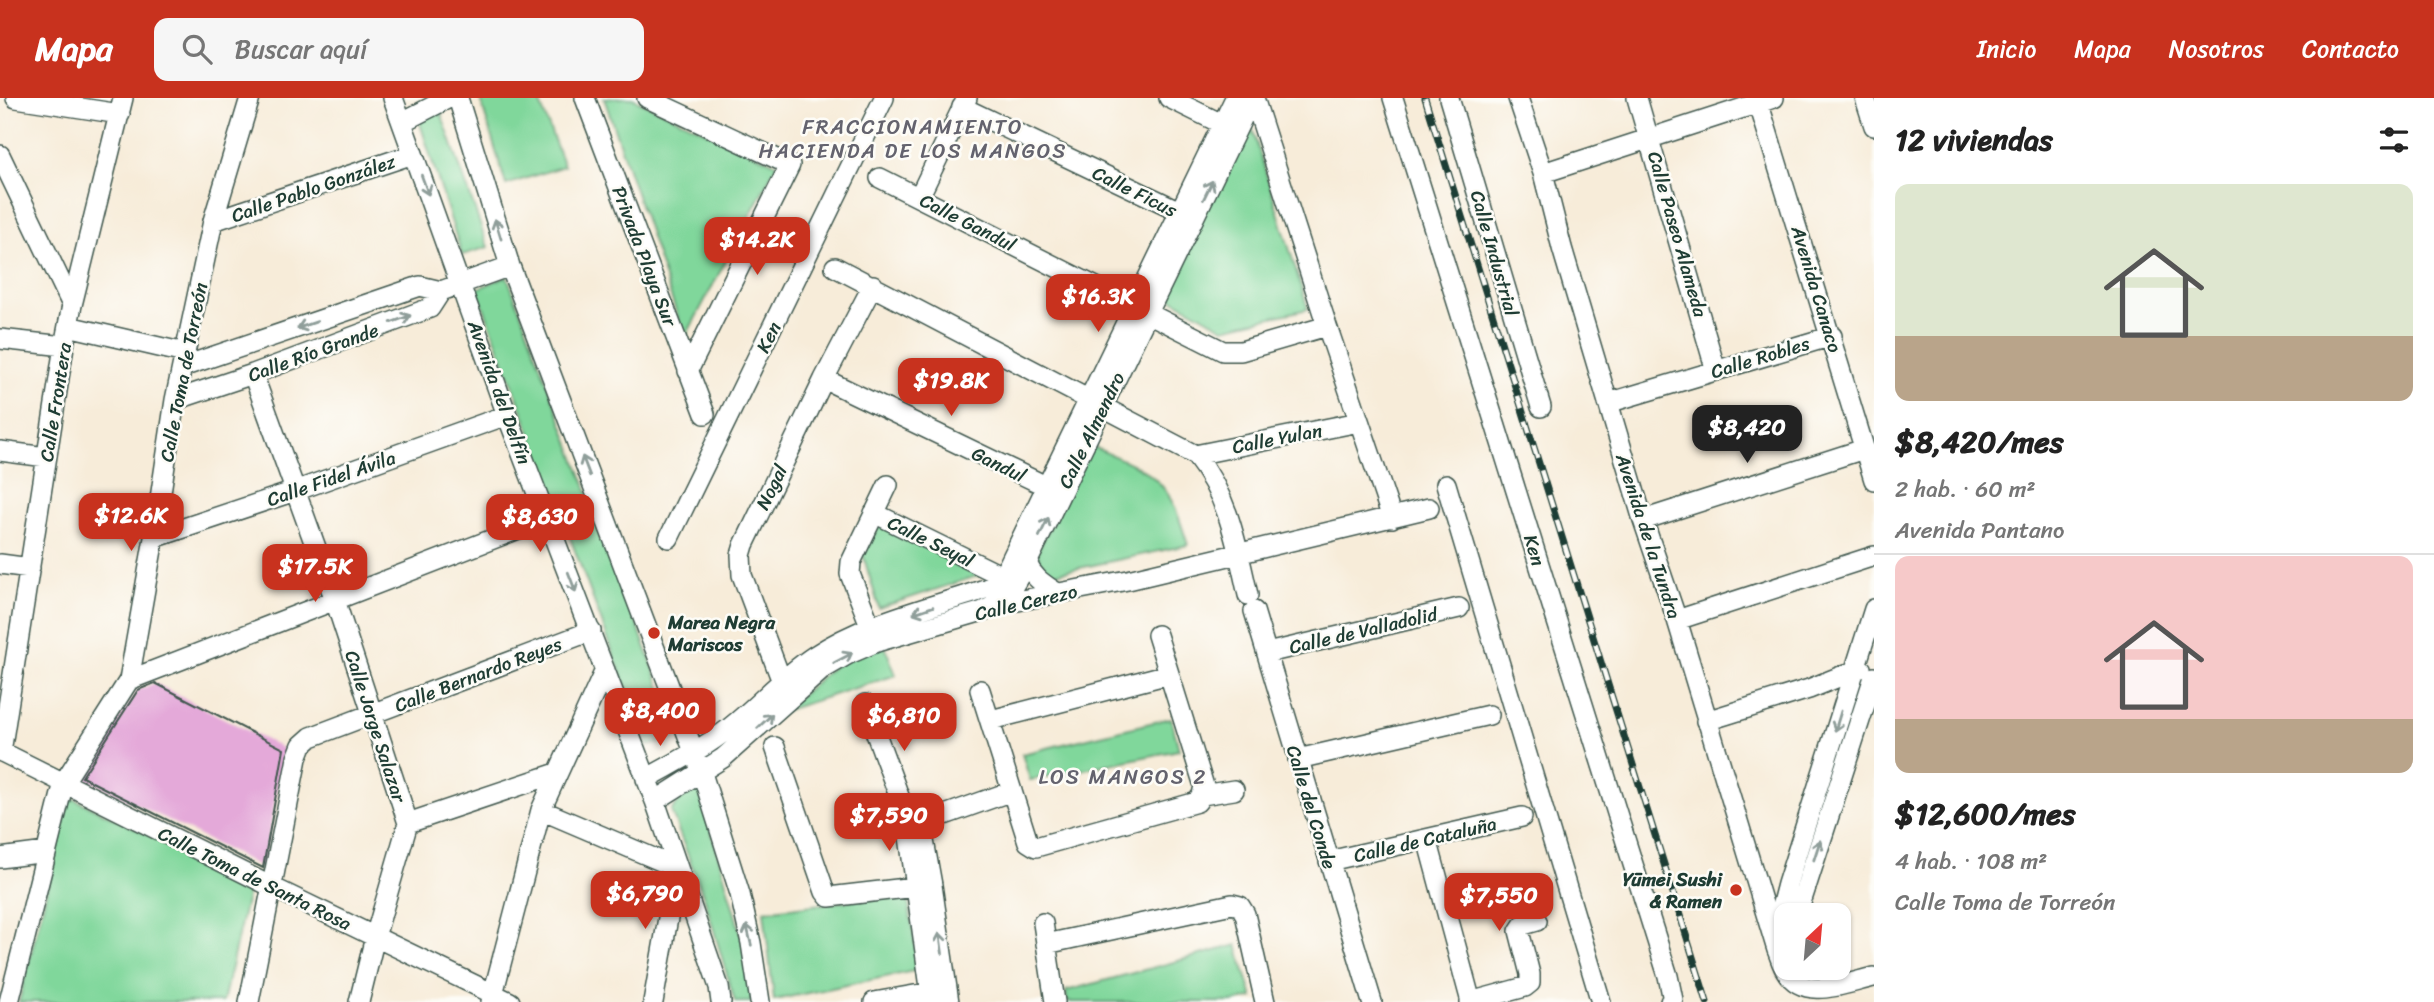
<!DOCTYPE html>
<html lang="es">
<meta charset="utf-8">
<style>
:root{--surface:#fff;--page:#f6f6f6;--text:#222;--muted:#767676;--line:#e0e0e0;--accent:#c8321e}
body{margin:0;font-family:Sriracha,sans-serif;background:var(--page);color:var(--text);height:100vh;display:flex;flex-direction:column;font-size:26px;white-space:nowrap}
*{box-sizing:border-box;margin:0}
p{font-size:23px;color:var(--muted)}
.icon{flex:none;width:38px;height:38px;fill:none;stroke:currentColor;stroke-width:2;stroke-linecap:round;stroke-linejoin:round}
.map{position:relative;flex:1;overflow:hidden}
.side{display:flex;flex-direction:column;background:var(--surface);width:560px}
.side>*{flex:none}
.needle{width:46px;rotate:26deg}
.fabs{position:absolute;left:1774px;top:805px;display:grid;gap:14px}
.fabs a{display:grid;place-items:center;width:77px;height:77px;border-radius:14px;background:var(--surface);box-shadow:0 2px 5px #0004;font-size:35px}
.price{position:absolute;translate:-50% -60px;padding:0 16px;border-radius:14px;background:var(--accent);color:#fff;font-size:23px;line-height:46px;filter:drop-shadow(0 2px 4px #0008)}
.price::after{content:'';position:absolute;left:50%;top:42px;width:21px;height:16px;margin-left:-10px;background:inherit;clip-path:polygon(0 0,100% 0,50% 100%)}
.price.current{background:#222;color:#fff}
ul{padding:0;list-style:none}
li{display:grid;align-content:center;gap:14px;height:371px;padding:0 21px}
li+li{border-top:2px solid var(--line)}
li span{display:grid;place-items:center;height:217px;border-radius:14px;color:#555}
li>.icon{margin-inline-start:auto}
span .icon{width:126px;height:126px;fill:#fffc;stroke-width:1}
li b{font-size:30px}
h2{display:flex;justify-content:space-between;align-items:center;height:84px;padding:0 21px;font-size:30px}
header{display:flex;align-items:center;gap:42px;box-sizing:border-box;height:98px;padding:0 35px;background:var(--accent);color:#fff}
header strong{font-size:33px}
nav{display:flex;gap:38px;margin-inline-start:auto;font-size:24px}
.search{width:490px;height:63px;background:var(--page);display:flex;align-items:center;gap:18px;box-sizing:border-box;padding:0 24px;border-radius:14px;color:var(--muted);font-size:26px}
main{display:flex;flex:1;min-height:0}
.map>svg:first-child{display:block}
.green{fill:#80d79b;stroke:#508a68;stroke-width:2}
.building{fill:#e4a9d9}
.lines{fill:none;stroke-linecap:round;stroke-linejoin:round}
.minor-casing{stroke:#3f574d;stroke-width:22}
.minor{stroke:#fff;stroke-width:19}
.rail-casing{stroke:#1f3d34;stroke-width:7}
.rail{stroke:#fdfcf7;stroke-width:4.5;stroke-dasharray:13;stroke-linecap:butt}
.oneway{stroke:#8f9e9a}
.poi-dot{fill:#c8321e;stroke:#fdfcf7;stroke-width:2.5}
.labels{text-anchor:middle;stroke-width:5;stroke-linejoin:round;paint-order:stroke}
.street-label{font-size:19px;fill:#1f3d34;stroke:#fdfcf7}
.poi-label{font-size:19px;font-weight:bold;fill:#1f3d34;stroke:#fdfcf7;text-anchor:start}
.neighbourhood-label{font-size:21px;letter-spacing:2px;fill:#64636e;stroke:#fdfcf7}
</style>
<header>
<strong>Mapa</strong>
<div class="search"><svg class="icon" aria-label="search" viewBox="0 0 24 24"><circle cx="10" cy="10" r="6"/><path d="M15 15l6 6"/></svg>Buscar aquí</div>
<nav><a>Inicio</a><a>Mapa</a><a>Nosotros</a><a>Contacto</a></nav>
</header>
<main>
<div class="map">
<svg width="1874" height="904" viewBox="0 0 1874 904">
<rect width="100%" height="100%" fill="#fdfcf7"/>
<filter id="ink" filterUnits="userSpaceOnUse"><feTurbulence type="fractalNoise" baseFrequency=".0143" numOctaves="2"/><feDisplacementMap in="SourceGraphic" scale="14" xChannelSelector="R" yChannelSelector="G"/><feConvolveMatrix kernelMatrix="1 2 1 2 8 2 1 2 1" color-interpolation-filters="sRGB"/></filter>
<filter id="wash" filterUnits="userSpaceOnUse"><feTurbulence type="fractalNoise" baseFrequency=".00686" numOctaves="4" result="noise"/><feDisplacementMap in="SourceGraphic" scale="28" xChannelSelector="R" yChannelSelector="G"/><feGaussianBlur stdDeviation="1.57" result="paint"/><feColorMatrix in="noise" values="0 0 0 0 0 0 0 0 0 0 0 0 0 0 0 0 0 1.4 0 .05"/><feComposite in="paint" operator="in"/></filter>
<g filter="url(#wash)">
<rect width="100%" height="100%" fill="#f7ecd9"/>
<!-- green -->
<path class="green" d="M480,0H538L564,68L506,87Z
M604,0H632L777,66L685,240Z
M439,9L488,149L462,157L418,19Z
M1248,17L1308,211L1224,230L1162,195Z
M507,178L678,636L664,644L648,648L477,191Z
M1091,348C1112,358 1143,367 1160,386C1175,402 1181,426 1188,447L1046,477L1037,454Z
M880,425L983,476L879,510L863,457Z
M884,546L896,577L783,613L843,560Z
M1171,620L1179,652L1030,682L1022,656Z
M699,690L743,844L752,904H735L705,802L671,713L684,697Z
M70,699L250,785L223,904H19Z
M907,796L919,872L774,902L764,813Z
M1237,847L1253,900L1232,904H1067L1066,893Z"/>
<g id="blocks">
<!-- building -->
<path class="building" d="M155,585L284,651L263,770L82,679L138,592Z"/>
</g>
</g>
<g filter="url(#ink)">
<use href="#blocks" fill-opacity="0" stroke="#3f574d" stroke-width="2"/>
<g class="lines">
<defs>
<path id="minor" d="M16,0L120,16
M393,0L507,317L655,703L719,889L721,904
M458,0L510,168L702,675L740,796L751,845L760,904
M585,0L705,316
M647,0L790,67L688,273
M1169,0L1224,27L1231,35
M1254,0L1327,228L1392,420
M1393,0L1668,878L1673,902L1670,904
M1449,0L1541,309
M1518,0L1543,75L1562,150L1643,422L1677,522L1777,852C1780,859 1782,867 1786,873C1804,904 1846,885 1874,879
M1637,0L1716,273
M1757,0L1874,382
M1865,0L1874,28
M962,9L1192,119
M402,24L449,0
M0,57L72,207
M1543,75L1774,0
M880,80L1223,253H1241L1327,228
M919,99L967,0
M213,123L413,56
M835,169L1195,357C1229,400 1236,444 1248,497
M68,228L185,255
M0,241L64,248
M182,269L420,188L441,193L510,168
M253,276L335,502L408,725L375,839L359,904
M824,281L1056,393
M175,302L253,276L430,210L441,193
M1608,305L1832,238
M0,353L46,359
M1195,357L1359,324
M1446,386L1601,904
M874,415L1002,478
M1643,422L1864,351
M154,440L295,393L507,317
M669,440L884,0
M1027,465C1033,480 1044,486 1057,495
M0,466L30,470
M996,507L1011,492L1027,465L1252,0
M1254,513L1372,904
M1677,522L1874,458
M875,540L850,476L851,464L888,387
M1267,555L1459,510
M129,582L547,420
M785,592L742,477L741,457L744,447L824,281L873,187
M980,592L1028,744L1036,749L1197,704L1202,697L1204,688L1157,537
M865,606L906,717L932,904
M991,622L1169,576
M1706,623L1809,591L1861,570
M775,649L825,794L829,799L932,787
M0,653L272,789L510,904
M1,654L64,248L72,207L123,0
M1298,661L1489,617
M646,681C674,665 703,651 728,631C758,608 782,579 814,558C865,524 930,510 988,490L1002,478L1009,466L1235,0
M1202,697L1234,692
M655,703L723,660L823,571L847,557L877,544L983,513L996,507L1128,482L1429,410
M541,712L677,770L653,904
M906,717L921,726L932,787L949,904
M408,725L557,675
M911,729L1012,693
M1427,741L1471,904
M0,760L46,754
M1329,763L1522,719
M1797,817L1874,579
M1043,825L1055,904
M1777,841L1778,821L1787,786L1874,511
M1046,846L1232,806L1240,808L1245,816L1265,904
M9,904L64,684L129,582L154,440L175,302L213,123L250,0
M249,904L297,660L302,647L311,639L591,533
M491,904L541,712L605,572
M874,904L943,892
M1470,904L1525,889L1530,885V876L1519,833L1523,827L1537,823"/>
</defs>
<!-- minor casing -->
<use href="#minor" class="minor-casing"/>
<!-- minor -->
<use href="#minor" class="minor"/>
<defs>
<path id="rail" d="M1425,0L1707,904"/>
</defs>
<!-- rail casing -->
<use href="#rail" class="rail-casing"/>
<!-- rail -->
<use href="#rail" class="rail"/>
</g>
<!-- one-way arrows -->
<defs><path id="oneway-shaft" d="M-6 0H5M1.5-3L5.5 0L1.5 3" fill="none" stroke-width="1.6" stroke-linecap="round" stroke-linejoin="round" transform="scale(1.75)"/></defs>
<g class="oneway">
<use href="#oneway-shaft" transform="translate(425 87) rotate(70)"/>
<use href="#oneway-shaft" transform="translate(1208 92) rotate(-64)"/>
<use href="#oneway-shaft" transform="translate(498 131) rotate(-107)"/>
<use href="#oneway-shaft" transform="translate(401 221) rotate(-20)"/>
<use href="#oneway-shaft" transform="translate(307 227) rotate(161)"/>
<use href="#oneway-shaft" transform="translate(586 368) rotate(-111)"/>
<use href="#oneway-shaft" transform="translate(1044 429) rotate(-64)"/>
<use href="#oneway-shaft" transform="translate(572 484) rotate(69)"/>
<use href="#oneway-shaft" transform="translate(923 512) rotate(161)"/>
<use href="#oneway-shaft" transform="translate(843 560) rotate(-28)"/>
<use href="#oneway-shaft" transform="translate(765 623) rotate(-44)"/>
<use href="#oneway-shaft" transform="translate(1838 623) rotate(107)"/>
<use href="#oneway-shaft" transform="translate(1817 752) rotate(-72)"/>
<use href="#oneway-shaft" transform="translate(749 837) rotate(-103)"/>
<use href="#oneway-shaft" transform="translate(941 845) rotate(-98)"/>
</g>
</g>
<!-- markers -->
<g class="poi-dot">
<circle cx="654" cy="535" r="7"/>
<circle cx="1736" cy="792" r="7"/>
</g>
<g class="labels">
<!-- street labels -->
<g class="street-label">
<text transform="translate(313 90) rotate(-19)" y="7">Calle Pablo González</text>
<text transform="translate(1135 93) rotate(26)" y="7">Calle Ficus</text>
<text transform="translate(968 124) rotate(27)" y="7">Calle Gandul</text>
<text transform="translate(1678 136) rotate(74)" y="7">Calle Paseo Alameda</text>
<text transform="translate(1495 155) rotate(74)" y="7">Calle Industrial</text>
<text transform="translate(645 158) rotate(69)" y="7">Privada Playa Sur</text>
<text transform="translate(1817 191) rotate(73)" y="7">Avenida Canaco</text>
<text transform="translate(768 239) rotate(-64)" y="7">Ken</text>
<text transform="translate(313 254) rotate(-20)" y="7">Calle Río Grande</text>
<text transform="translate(1760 259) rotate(-17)" y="7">Calle Robles</text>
<text transform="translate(183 274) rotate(-79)" y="7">Calle Toma de Torreón</text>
<text transform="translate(500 294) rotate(70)" y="7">Avenida del Delfín</text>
<text transform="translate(55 304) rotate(-81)" y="7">Calle Frontera</text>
<text transform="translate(1091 332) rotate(-64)" y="7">Calle Almendro</text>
<text transform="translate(1277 340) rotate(-11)" y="7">Calle Yulan</text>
<text transform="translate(999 366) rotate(26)" y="7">Gandul</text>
<text transform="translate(331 380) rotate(-19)" y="7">Calle Fidel Ávila</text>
<text transform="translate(771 389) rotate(-64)" y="7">Nogal</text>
<text transform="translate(1649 438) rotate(72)" y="7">Avenida de la Tundra</text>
<text transform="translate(931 443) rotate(26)" y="7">Calle Seyal</text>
<text transform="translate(1535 452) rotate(73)" y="7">Ken</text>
<text transform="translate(1026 504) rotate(-13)" y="7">Calle Cerezo</text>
<text transform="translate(1363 532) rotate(-13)" y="7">Calle de Valladolid</text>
<text transform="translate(478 576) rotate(-21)" y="7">Calle Bernardo Reyes</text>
<text transform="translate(376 628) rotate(72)" y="7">Calle Jorge Salazar</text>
<text transform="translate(1312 709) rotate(73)" y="7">Calle del Conde</text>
<text transform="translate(1425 741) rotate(-13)" y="7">Calle de Cataluña</text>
<text transform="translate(255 780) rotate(26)" y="7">Calle Toma de Santa Rosa</text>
</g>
<!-- poi labels -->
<g class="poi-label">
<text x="668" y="531">Marea Negra<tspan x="668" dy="22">Mariscos</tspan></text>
<text x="1722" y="788" text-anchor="end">Yūmei Sushi<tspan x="1722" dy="22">&amp; Ramen</tspan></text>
</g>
<!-- neighbourhood labels -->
<g class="neighbourhood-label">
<text x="913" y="36">FRACCIONAMIENTO<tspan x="913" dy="24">HACIENDA DE LOS MANGOS</tspan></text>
<text x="1123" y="686">LOS MANGOS 2</text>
</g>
</g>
</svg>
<div class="fabs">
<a><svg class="needle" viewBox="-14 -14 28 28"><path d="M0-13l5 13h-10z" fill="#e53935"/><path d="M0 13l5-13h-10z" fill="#767676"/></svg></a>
</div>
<b class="price" style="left:757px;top:179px">$14.2K</b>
<b class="price" style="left:1098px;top:236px">$16.3K</b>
<b class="price" style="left:951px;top:320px">$19.8K</b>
<b class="price current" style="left:1747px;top:367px">$8,420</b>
<b class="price" style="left:131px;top:455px">$12.6K</b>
<b class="price" style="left:540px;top:456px">$8,630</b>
<b class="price" style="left:315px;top:506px">$17.5K</b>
<b class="price" style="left:660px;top:650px">$8,400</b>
<b class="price" style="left:904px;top:655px">$6,810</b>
<b class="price" style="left:889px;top:755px">$7,590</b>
<b class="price" style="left:645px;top:833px">$6,790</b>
<b class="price" style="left:1499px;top:835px">$7,550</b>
</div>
<section class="side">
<h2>12 viviendas<svg class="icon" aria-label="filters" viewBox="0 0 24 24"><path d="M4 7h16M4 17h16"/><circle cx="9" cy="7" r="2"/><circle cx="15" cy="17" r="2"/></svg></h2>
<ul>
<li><span style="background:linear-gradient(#dfe7d0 70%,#b9a48a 0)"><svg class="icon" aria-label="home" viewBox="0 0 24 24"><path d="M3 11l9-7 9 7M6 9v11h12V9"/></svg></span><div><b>$8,420/mes</b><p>2 hab. · 60 m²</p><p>Avenida Pantano</p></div></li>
<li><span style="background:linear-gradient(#f6c9c9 75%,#b9a48a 0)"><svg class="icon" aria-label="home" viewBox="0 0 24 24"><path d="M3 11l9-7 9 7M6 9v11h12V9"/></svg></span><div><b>$12,600/mes</b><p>4 hab. · 108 m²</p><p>Calle Toma de Torreón</p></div></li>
</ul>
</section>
</main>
